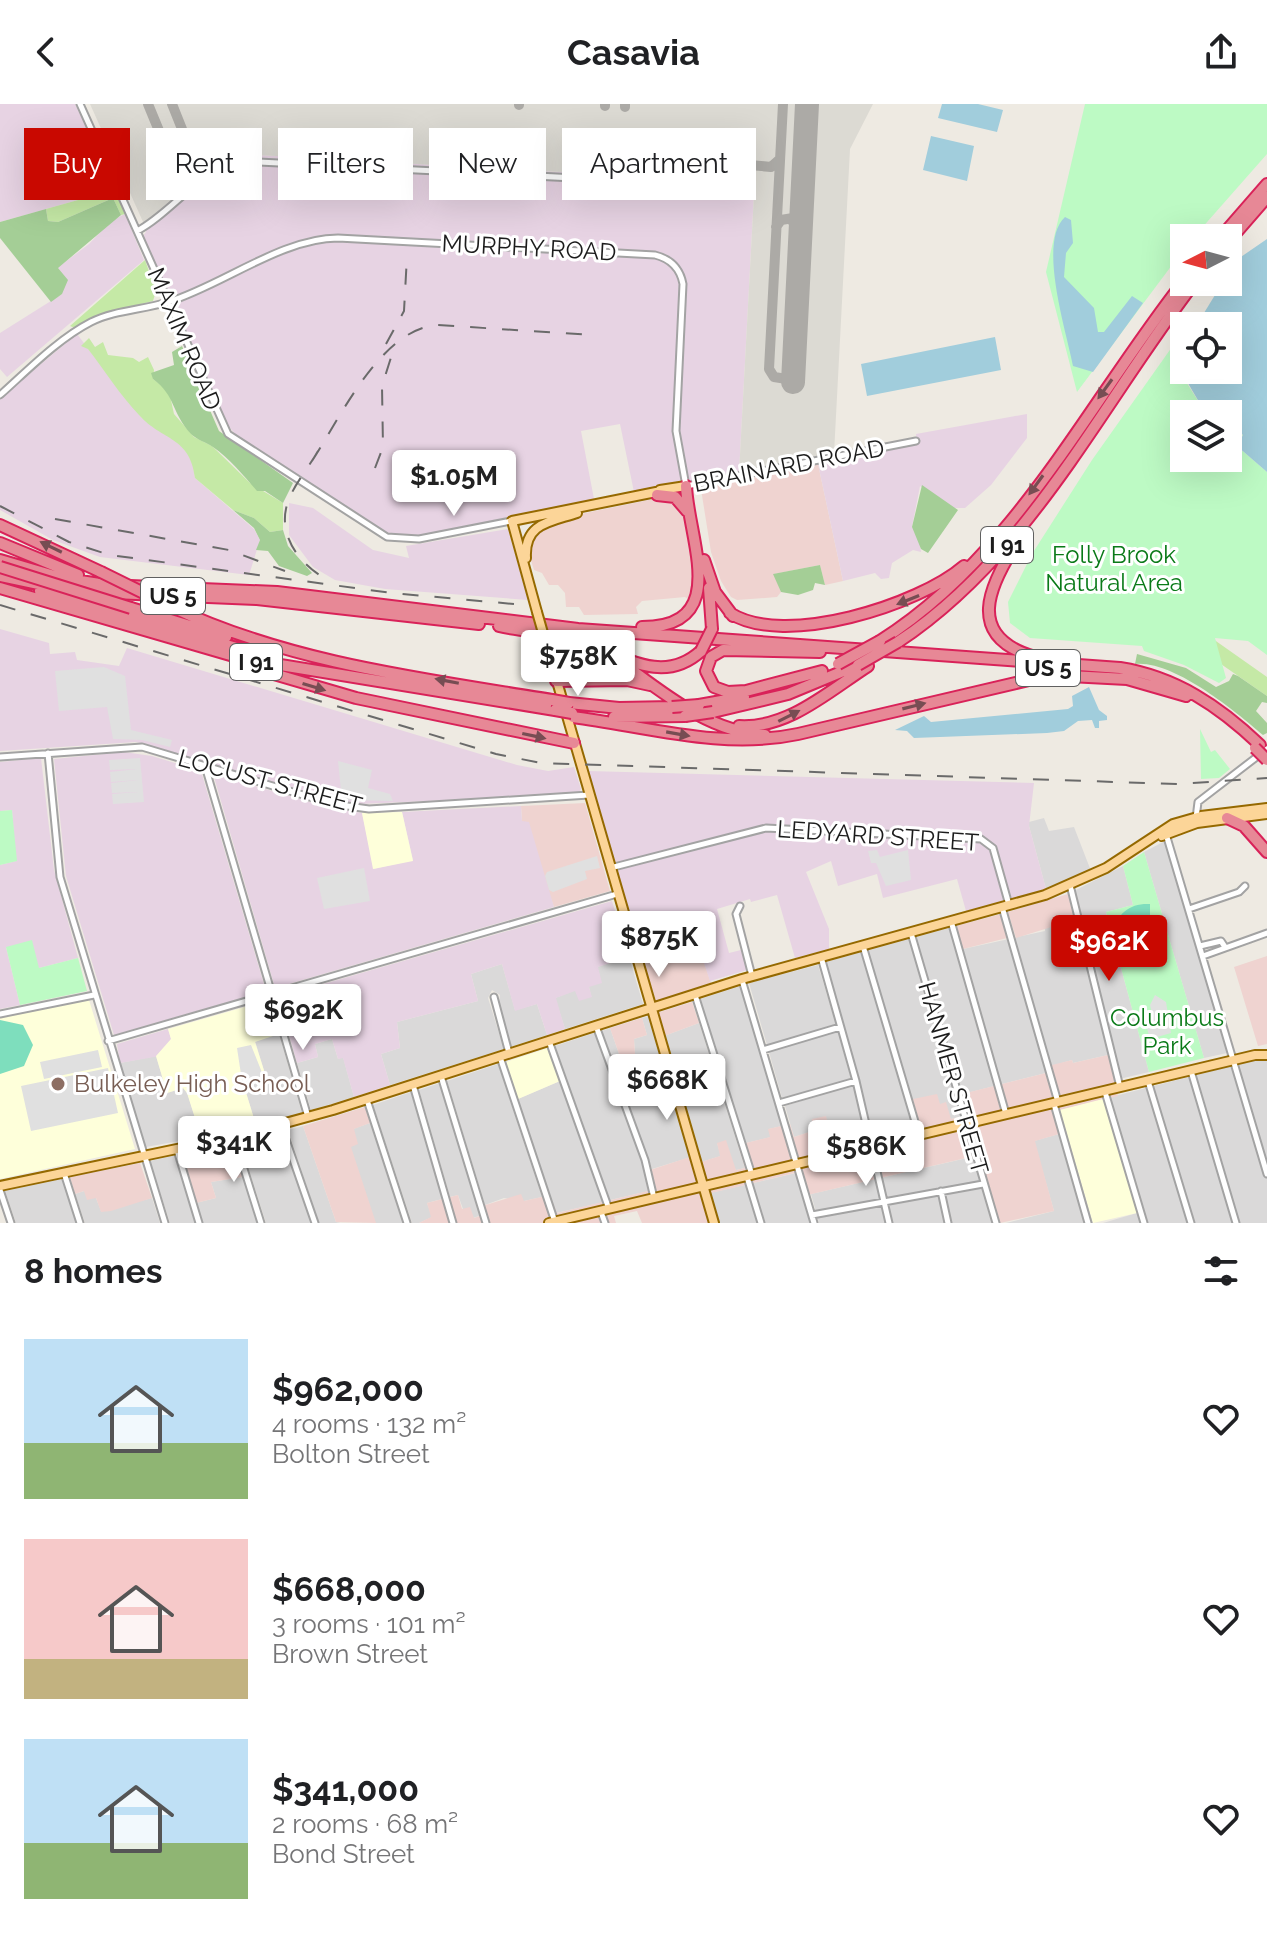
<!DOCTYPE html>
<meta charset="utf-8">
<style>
:root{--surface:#fff;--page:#f2f2f2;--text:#202124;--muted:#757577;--accent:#c90800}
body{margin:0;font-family:Raleway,sans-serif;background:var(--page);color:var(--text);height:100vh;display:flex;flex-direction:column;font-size:30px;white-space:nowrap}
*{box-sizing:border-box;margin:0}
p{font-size:26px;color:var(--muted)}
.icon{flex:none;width:44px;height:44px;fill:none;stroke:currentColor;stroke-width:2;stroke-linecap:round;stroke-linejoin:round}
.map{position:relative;height:1119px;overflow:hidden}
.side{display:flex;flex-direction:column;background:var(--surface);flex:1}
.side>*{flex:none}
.hud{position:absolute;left:24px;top:24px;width:800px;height:72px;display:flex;gap:16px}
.needle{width:52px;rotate:264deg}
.tools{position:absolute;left:1170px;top:120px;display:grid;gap:16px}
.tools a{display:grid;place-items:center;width:72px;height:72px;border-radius:0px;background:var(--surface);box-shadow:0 8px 32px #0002;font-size:40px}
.price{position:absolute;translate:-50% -68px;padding:0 18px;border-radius:8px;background:#fff;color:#222;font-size:26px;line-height:52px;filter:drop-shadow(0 2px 4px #0008)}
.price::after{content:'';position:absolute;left:50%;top:48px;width:24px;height:18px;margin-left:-12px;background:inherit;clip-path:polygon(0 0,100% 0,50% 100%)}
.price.on{background:var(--accent);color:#fff}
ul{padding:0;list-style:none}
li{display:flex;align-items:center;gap:24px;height:200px;padding:0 24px}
li span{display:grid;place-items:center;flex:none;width:224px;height:160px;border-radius:0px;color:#555}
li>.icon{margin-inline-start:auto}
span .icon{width:96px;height:96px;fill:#fffc;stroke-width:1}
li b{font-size:34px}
h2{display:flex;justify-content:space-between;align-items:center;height:96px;padding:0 24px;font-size:34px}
.tag{padding:0 28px;border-radius:0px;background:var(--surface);box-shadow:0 8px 32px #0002;font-size:28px;line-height:72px}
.tag.on{background:var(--accent);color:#fff}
header{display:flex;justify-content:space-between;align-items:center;height:104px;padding:0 24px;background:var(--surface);font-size:36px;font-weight:700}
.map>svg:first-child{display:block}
.residential{fill:#dad9d9}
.commercial{fill:#efd3d0}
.industrial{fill:#e7d3e3}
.education{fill:#feffda}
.airport{fill:#dcdad3}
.grass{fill:#c5e9a6}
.forest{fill:#a4ce96}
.park{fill:#bdfac4}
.pitch{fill:#7edebd}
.parking{fill:#e0e0e0}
.water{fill:#a1cddc}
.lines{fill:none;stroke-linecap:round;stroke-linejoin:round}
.taxiway{stroke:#acaaa6;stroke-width:10}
.runway{stroke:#acaaa6;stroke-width:24}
.minor-casing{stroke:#a3a3a3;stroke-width:9}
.major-casing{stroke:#956900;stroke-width:12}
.highway-casing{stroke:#d92259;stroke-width:14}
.minor{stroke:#fff;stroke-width:5}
.major{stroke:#fcd598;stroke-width:8}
.highway{stroke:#e78896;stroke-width:10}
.rail{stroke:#6a6a6a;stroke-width:2;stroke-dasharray:16 16;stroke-linecap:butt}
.major-bridge-casing{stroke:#956900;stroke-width:12;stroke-linecap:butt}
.highway-bridge-casing{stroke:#d92259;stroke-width:14;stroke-linecap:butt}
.major-bridge{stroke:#fcd598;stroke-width:8}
.highway-bridge{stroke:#e78896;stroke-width:10}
.oneway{fill:#774d53}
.education-dot{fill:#8d6e63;stroke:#fff;stroke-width:3}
.labels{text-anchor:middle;stroke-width:6;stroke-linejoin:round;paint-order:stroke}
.shield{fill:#fff;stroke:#606060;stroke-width:2}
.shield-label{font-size:22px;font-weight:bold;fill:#1c1c1c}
.street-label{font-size:24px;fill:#1c1c1c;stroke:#fff}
.park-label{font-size:24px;fill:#0a7a18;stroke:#fff}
.education-label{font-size:24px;fill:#785e54;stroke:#fff;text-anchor:start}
</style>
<header><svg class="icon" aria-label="back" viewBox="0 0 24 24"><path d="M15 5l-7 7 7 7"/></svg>Casavia<svg class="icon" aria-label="share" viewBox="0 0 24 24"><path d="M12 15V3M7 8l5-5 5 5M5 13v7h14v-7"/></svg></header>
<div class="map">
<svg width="1267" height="1119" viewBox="0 0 1267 1119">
<rect width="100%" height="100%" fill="#eeeae2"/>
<!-- residential -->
<path class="residential" d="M1044,714L1049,727L1074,723L1091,767L1046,785L1029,722V718Z
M1165,737L1227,949L1204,954L1144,748Z
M1123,762L1133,801L1106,808L1149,968L1115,976L1108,951L1073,959L1072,956L1045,964L1046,969L963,990L968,1011L951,1015L940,1000L913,996L920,1022L874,1033L826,858L956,822L963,845L1045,827V824L1074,816L1068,790Z
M629,853L643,900L565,925L555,894L576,886L591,892L589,883L597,863Z
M502,860L515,906L537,900L547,931L510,943L499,899L500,891L492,886L488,894L504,945L390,981L381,950L400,944L397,918L478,897L471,870Z
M818,861L836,920L767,941L749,879Z
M741,882L782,1022L769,1025L771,1033L746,1039L700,895Z
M649,912L691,1053L652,1065L602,927L610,924L626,970L634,968L629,952L635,950L634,935L647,931L642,914Z
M699,919L745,1064L736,1066L717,1039L721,1052L701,1058L664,932Z
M838,927L851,975L782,994L769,948Z
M594,929L641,1055L649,1087L610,1096L555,942Z
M279,930L302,1009L256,1021L244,982L267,976L255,937Z
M332,935L338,955L343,953L354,993L311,1006L297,959L318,953L315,940Z
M156,952L167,989L184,984L187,988L201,1033L146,1043L120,959Z
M1267,953V1119H1103L1137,1109L1103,995Z
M498,960L542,1093L524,1097L504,1094L485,1101L447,977Z
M560,977L604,1098L556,1109L518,995Z
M440,979L482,1111L473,1114L463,1105L458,1091L450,1093L419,986Z
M853,981L866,1035L833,1043L826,1014L813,1027L794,1033L785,1002Z
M411,988L442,1095L427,1099L432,1113L419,1119H412L373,1001Z
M370,1019L403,1119H375L350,1042L353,1025Z
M303,1022L336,1118L340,1119H319L288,1026Z
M280,1028L311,1119H266L240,1038Z
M1066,1028L1093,1119H1006L1054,1107L1034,1037Z
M177,1051L197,1119H170L150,1057Z
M980,1051L1000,1119H819L811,1090Z
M796,1069L810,1119H719L710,1089Z
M243,1073L258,1119H201L196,1099L216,1094L211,1078Z
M62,1075L77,1119H16L5,1087Z
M84,1087L96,1094L101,1107L152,1094L160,1119H85L75,1090Z"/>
<!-- commercial -->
<path class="commercial" d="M818,360L843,477L825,481L820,461L774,470L781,488L777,493L737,496L731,493L721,477L711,448L701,385Z
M663,393L684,403L697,465L691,497L685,493L642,497L636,503L638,510L584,511L579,503H566L565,489L558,481H549L542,469L534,466L528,447L534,427L571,412Z
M585,699L610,787L554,803L522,717L521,702Z
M1068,790L1074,816L1016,834L1008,808Z
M1001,810L1007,834L963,845L956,822Z
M692,822L711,879L656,897L636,838Z
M1267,852V940L1258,942L1234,863Z
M692,898L699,919L664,932L657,909Z
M642,914L647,931L634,935L635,950L629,953L634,968L626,970L610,924Z
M1108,951L1118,992L1060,1006L1066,1028L1035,1037L1054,1107L1000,1119L979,1051L803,1092L795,1069L711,1089L719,1119H642L637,1107L614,1112L616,1119H419L431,1113L427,1099L458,1091L462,1105L470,1103L474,1114L482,1111L479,1103L521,1090L524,1097L550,1091L557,1109L648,1087L644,1068L699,1050L701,1058L720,1052L717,1039L726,1036L736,1066L745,1064L738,1041L770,1033L768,1025L790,1020L794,1033L812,1027V1015L826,1012L834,1043L920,1022L913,995L937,990L940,1000L946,998L951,1015L968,1011L962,990L1046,969L1044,963L1072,956L1073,959Z
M365,1003L370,1019L354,1025L358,1040L351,1043L376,1119L336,1118L303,1022Z
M233,1040L243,1073L211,1078L216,1094L196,1099L182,1051Z
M140,1059L152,1094L111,1107L101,1108L96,1094L87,1096L84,1087L75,1090L70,1073Z"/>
<!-- industrial -->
<path class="industrial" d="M0,0H75L111,74L103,89L0,118Z
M241,50L648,73V85L754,90L739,369L634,388L620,320L581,327L594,395L413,433L385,428L236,331L225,318L143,132L146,128L144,120L210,62Z
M125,110L144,156L7,273L0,265V229L62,190L57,164L89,140L111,117Z
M77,230L141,313L178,338L192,355L195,374L254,425L260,436L249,471L100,453L53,436L0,406V294Z
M1027,310V334L991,381L965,404H952L920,382L912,423L919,433L921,448L913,446L892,459L889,474L881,475L875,469L843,477L818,360L917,340L916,330Z
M289,399L313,404L373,446L409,454L406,442L508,425L528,496L385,485L335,476L313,463L289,431Z
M0,525L49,539L50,550L75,548L77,556L119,562L127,544L517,661L548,667L574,663L581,685L578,690L361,700L341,698L136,638L0,647Z
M124,648L152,652L201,667L266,887L114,931L66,772L54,655Z
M41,654L54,766L78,854L39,864L6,843L20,901L0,905V761L16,757L12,706L0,707V658Z
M588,667L1034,679L1029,722L1046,785L966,807L957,775L883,794L877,770L838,782L831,757L806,768L829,825V845L795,854L777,791L751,798L750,795L717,805L729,849L741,846L747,866L710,877L692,823L636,838Z
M217,671L327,703L362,709L374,765L413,756L402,708L521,702L522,717L529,718L554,803L275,884L214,673Z
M612,797L629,853L598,863L602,879L589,883L592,893L579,897L575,887L556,894L565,925L547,931L537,900L515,907L502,860L471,870L478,897L397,918L400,944L381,950L390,981L354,993L343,954L338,955L332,935L315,940L318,953L297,959L278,893Z
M168,925L171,935L160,952L120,959L117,940Z"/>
<!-- education -->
<path class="education" d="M402,708L413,757L373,765L362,709Z
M89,896L135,1045L0,1075V914Z
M269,896L279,930L255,938L267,976L244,982L256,1021L201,1033L187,989L183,984L167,989L156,952L171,935L168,925Z
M548,944L560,977L518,995L506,958Z
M1103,995L1137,1109L1093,1119L1060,1006Z"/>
<!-- airport -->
<path class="airport" d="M90,0H873L850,45L834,350L739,369L754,90L648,85V73L241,50L210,62L144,120Z"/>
<!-- grass -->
<path class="grass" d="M108,82L115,87L125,110L121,111L113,94L58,118L48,117L46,105L103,89Z
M145,156L156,187L153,197L101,210L75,224L70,222Z
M89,234L95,243L103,238L108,251L133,254L139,258L148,253L154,266L153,275L169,287L174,310L194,333L212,342L250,379L283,399V426L270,428L254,414L233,406L195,374C190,332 162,337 139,311C120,291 105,267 88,245L81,242Z
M1213,535L1267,573V592L1218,558Z"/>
<!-- forest -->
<path class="forest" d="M113,94L121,111L58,164L68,176L62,190L51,198L0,134V118L46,105L48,117L58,118Z
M182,242L219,327L293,379L283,399L265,387H257C244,372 230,355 213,343C206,338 197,336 191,330C171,308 176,292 153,275L151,269L174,261L172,248Z
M922,381L958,406L928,449L921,445L912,423Z
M233,406L254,414L270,428L283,426L288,442L312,469L307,472L279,462L268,447L256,446L260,436L254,424Z
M820,461L825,481L815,479L813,486L798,491L781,488L773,470Z
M1137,550L1186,564L1216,583L1229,577L1233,570L1238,572L1267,592V599L1262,598L1256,607L1267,619V629L1263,631C1234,606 1173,556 1135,560Z"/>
<!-- park -->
<path class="park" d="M1085,0H1267V50L1193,134H1184V145L1077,288L1046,168Z
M1184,226L1183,273L1202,303L1222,310H1184V354H1228V316L1243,331L1237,342L1267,368V551L1248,537L1215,534L1226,574L1219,579L1184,561L1144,547L1142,542L1030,534L1010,519L1008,498L1032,450L1092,356Z
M1200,625L1211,648L1215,646L1230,665L1219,674L1201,675Z
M12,706L17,757L0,761V707Z
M1144,748L1204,954L1149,968L1106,808L1133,801L1123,762Z
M32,836L39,864L78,854L87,887L20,901L6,843Z"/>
<!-- pitch -->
<path class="pitch" d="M1150,800V832L1144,837L1113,829C1117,809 1130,799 1150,800Z
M0,916L23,921L33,941L24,962L0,970Z"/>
<!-- parking -->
<path class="parking" d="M104,563L125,572L131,626L172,636L170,643L142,636L113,635L107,603L59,607L55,567Z
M140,654L144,698L113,700L112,690L139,688L112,689L111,679L138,676L111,678L110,668L137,665L110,666L109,656Z
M338,657L372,666L368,684L390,690L393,697L342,696Z
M877,746L880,753L908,746L911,776L886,782L876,759H871L868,747Z
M597,752L600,764L585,767L587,775L553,788L549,786L545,772L547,768Z
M364,764L370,797L324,805L317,774Z
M1155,891L1166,898L1171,929L1150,935L1145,917L1153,914L1150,901Z
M251,941L263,971L261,975L246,979L242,977L237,944Z
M98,946L102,963L44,975L40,958Z
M108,964L118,1009L31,1027L21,982Z"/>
<!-- water -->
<path class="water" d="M942,0H978L1003,6L997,28L938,14Z
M931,32L974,42L967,77L923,66Z
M1065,113L1071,116L1073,139L1066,149L1064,173L1094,204L1098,228H1104L1132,192L1143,199L1093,268L1073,262C1067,229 1037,138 1065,113Z
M1267,135V368L1237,342L1243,331L1228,316V310L1202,303L1182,269L1184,261V266H1228V222H1196L1215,191L1230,176L1235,157Z
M995,233L1001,266L867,292L861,260Z
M1089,583L1099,606L1107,612V616L1099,617V624H1095L1092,616L1078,617L1064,627L1047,629L914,634L907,627L895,626L924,612L931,618L1068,605L1073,602L1072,592Z"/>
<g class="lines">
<!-- taxiway -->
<path class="taxiway" d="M148,0L162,34
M172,0L182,25
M783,0L769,265L774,273L793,276
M519,1V0
M605,2V0
M625,3V0
M750,61L771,63L780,55
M789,115L796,119L801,128
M776,123L781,116L793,114L802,103"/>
<!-- runway -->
<path class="runway" d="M793,278L807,0"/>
<defs>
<path id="minor" d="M80,0L228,330L387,433L419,435L511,417
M137,127C169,111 206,61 238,57L674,79
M0,291C28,266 58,235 91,218C115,206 142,206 168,198C221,182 282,134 338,134L655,151C671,155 680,164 683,180L676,327L686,382L916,337
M48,649L60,773L165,1119
M0,653L142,643L333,700L369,705L589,691
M205,662L308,1013
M1196,714L1198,698L1267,645
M1166,730L1267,1070
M610,764L766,724L981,735L993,744L1009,801
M1070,781L1120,983
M740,802L736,810L752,872
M1002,803L1058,998
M1189,805L1239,788L1245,782
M951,817L1006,1010
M911,829L996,1119
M863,842L919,1031
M1200,842L1221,837L1225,843
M1203,852L1267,829
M821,853L856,977L889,1119
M742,876L814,1119
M695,891L752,1071
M494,893L509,949
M0,910L94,891
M596,922L645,1056L654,1094
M108,937L617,790
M549,937L609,1105
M763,946L840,923
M500,953L555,1118
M1191,967L1236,1119
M441,972L486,1119
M1148,977L1191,1119
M413,981L453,1119
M1105,988L1144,1119
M367,996L407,1119
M779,999L856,977
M1054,1000L1088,1119
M281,1021L315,1119
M234,1033L261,1119
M177,1046L199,1119
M64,1069L80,1119
M747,1073L761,1119
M0,1086L11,1119
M941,1087L948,1119
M601,1108L605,1119
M812,1111L983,1080"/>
<path id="major" d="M660,386L686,382
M526,454C524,419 550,418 577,409
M537,508L512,417L661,387
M545,536L714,1119
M1162,732L1197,719L1267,710
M0,1082L234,1033L333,1006L742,875L1045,791L1106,764L1173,720L1201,712L1267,704
M549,1119L1255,951H1267"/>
<path id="highway" d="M1220,134L1267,80
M1228,138L1267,93
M657,391L675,393L687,407
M0,421L101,468
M1018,437C989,481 964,533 1035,553
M0,439L78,471
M0,456L61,474L106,481L277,488L578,525L1120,564C1176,573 1219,602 1260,641
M704,456L715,488L733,512
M0,472L53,483
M0,484L244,555L555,606
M709,484L712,525
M40,487L271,554
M88,488L257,495L479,520
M172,503C290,559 424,575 552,596
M131,504L226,533
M730,509C784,544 919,501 964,462
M499,522C523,528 549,527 573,534C616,546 659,585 701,547
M642,523C732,523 688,435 686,382
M880,537C1015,452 1088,299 1184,177
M898,538C1030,451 1101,300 1195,178
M820,548L723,546L711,553L706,567L714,583L728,588L746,587L822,567
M608,549C656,582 704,628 765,631
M246,562L356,594L574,639
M556,577L627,576L650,581
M569,599L619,604L672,603
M699,601L744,593
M713,608L788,590L858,561
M573,613C648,623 723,646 798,630L1050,571L1127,575L1186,592
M614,613L685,612
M739,622C788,625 829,587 868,562
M1227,714L1244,722L1267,748"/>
</defs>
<!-- minor casing -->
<use href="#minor" class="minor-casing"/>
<!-- major casing -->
<use href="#major" class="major-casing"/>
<!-- highway casing -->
<use href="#highway" class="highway-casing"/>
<!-- minor -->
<use href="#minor" class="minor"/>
<!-- major -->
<use href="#major" class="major"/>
<!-- highway -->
<use href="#highway" class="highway"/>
<!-- rail -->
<path class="rail" d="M386,240L404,207L407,152
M318,347C309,363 296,378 289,395C275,429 299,461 328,476
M312,357C340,314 381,225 437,221L594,231
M375,364L383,343L382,282L394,244
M0,402L69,438L110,451L392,489L514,500
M55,415L229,446L285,467
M0,501L496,650L541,659L1177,680L1267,674"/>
<defs>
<path id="major-bridge" d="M537,508L545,536"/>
<path id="highway-bridge" d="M0,463L131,504
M101,468L172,503
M701,547L712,525
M838,560L880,537
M858,561L898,538
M552,596L569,599
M672,603L699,601
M555,606L572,609
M685,612L713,608
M1255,644L1267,656"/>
</defs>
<!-- major-bridge casing -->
<use href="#major-bridge" class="major-bridge-casing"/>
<!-- highway-bridge casing -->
<use href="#highway-bridge" class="highway-bridge-casing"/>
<!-- major-bridge -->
<use href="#major-bridge" class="major-bridge"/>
<!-- highway-bridge -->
<use href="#highway-bridge" class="highway-bridge"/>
</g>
<!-- one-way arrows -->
<defs><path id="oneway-solid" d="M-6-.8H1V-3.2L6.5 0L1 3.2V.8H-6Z" transform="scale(2)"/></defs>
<g class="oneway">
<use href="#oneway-solid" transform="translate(1105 285) rotate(126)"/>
<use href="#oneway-solid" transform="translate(1036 381) rotate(126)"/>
<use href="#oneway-solid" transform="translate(51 443) rotate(-154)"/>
<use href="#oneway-solid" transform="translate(908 496) rotate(158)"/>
<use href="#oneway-solid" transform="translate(447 577) rotate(-169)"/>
<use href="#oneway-solid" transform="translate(314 583) rotate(17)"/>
<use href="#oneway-solid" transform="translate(914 602) rotate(-14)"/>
<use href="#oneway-solid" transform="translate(789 612) rotate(-27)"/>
<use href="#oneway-solid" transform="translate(678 630) rotate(10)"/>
<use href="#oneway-solid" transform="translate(534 632) rotate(12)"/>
</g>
<!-- markers -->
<circle class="education-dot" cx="58" cy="980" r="8"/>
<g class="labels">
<!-- shield labels -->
<g class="shield">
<rect x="981" y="423" width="52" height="36" rx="6"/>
<rect x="141" y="474" width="64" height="36" rx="6"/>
<rect x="230" y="540" width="52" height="36" rx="6"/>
<rect x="1016" y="546" width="64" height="36" rx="6"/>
</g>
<g class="shield-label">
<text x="1007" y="449">I 91</text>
<text x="173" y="500">US 5</text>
<text x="256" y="566">I 91</text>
<text x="1048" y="572">US 5</text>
</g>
<!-- street labels -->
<g class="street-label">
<text transform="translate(529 144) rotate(3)" y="8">MURPHY ROAD</text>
<text transform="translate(184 235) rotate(67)" y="8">MAXIM ROAD</text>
<text transform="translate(789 362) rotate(-11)" y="8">BRAINARD ROAD</text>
<text transform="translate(270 678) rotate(15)" y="8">LOCUST STREET</text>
<text transform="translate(878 732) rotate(4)" y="8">LEDYARD STREET</text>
<text transform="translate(953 974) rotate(74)" y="8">HANMER STREET</text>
</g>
<!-- park labels -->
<g class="park-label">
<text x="1114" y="459">Folly Brook<tspan x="1114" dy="28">Natural Area</tspan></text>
<text x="1167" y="922">Columbus<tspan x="1167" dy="28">Park</tspan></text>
</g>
<!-- education labels -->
<g class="education-label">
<text x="74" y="988">Bulkeley High School</text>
</g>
</g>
</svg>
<div class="tools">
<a><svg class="needle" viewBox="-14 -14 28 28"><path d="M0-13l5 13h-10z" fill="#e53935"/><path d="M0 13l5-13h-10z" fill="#757577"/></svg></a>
<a><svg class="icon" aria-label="locate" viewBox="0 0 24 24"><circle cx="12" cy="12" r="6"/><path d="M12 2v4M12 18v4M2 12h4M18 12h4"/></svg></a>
<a><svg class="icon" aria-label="layers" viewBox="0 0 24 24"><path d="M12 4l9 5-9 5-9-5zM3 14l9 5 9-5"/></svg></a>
</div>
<b class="price" style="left:454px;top:414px">$1.05M</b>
<b class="price" style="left:578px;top:594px">$758K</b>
<b class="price" style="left:659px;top:875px">$875K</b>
<b class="price on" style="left:1109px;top:879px">$962K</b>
<b class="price" style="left:303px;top:948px">$692K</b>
<b class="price" style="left:667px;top:1018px">$668K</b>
<b class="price" style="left:234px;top:1080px">$341K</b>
<b class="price" style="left:866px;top:1084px">$586K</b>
<div class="hud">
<a class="tag on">Buy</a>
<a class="tag">Rent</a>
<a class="tag">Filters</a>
<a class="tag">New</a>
<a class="tag">Apartment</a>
</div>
</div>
<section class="side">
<h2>8 homes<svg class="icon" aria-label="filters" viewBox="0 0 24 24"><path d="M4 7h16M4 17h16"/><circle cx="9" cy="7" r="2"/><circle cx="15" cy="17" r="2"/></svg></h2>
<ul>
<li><span style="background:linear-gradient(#bfe0f5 65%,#8fb573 0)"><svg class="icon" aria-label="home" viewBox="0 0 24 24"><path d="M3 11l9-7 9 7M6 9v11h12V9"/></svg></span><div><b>$962,000</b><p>4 rooms · 132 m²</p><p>Bolton Street</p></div><svg class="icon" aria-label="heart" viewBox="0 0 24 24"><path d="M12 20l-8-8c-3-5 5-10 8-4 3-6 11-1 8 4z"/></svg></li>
<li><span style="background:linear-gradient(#f6c9c9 75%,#c2b280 0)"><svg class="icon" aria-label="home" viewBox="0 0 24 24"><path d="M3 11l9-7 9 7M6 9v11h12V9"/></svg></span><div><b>$668,000</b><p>3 rooms · 101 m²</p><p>Brown Street</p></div><svg class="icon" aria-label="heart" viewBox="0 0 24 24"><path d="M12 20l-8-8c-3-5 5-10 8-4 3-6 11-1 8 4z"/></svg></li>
<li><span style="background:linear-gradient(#bfe0f5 65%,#8fb573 0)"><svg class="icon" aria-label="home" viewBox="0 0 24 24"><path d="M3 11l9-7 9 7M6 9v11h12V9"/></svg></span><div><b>$341,000</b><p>2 rooms · 68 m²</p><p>Bond Street</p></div><svg class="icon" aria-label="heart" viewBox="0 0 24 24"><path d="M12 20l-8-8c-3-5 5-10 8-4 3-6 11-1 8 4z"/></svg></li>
</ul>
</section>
